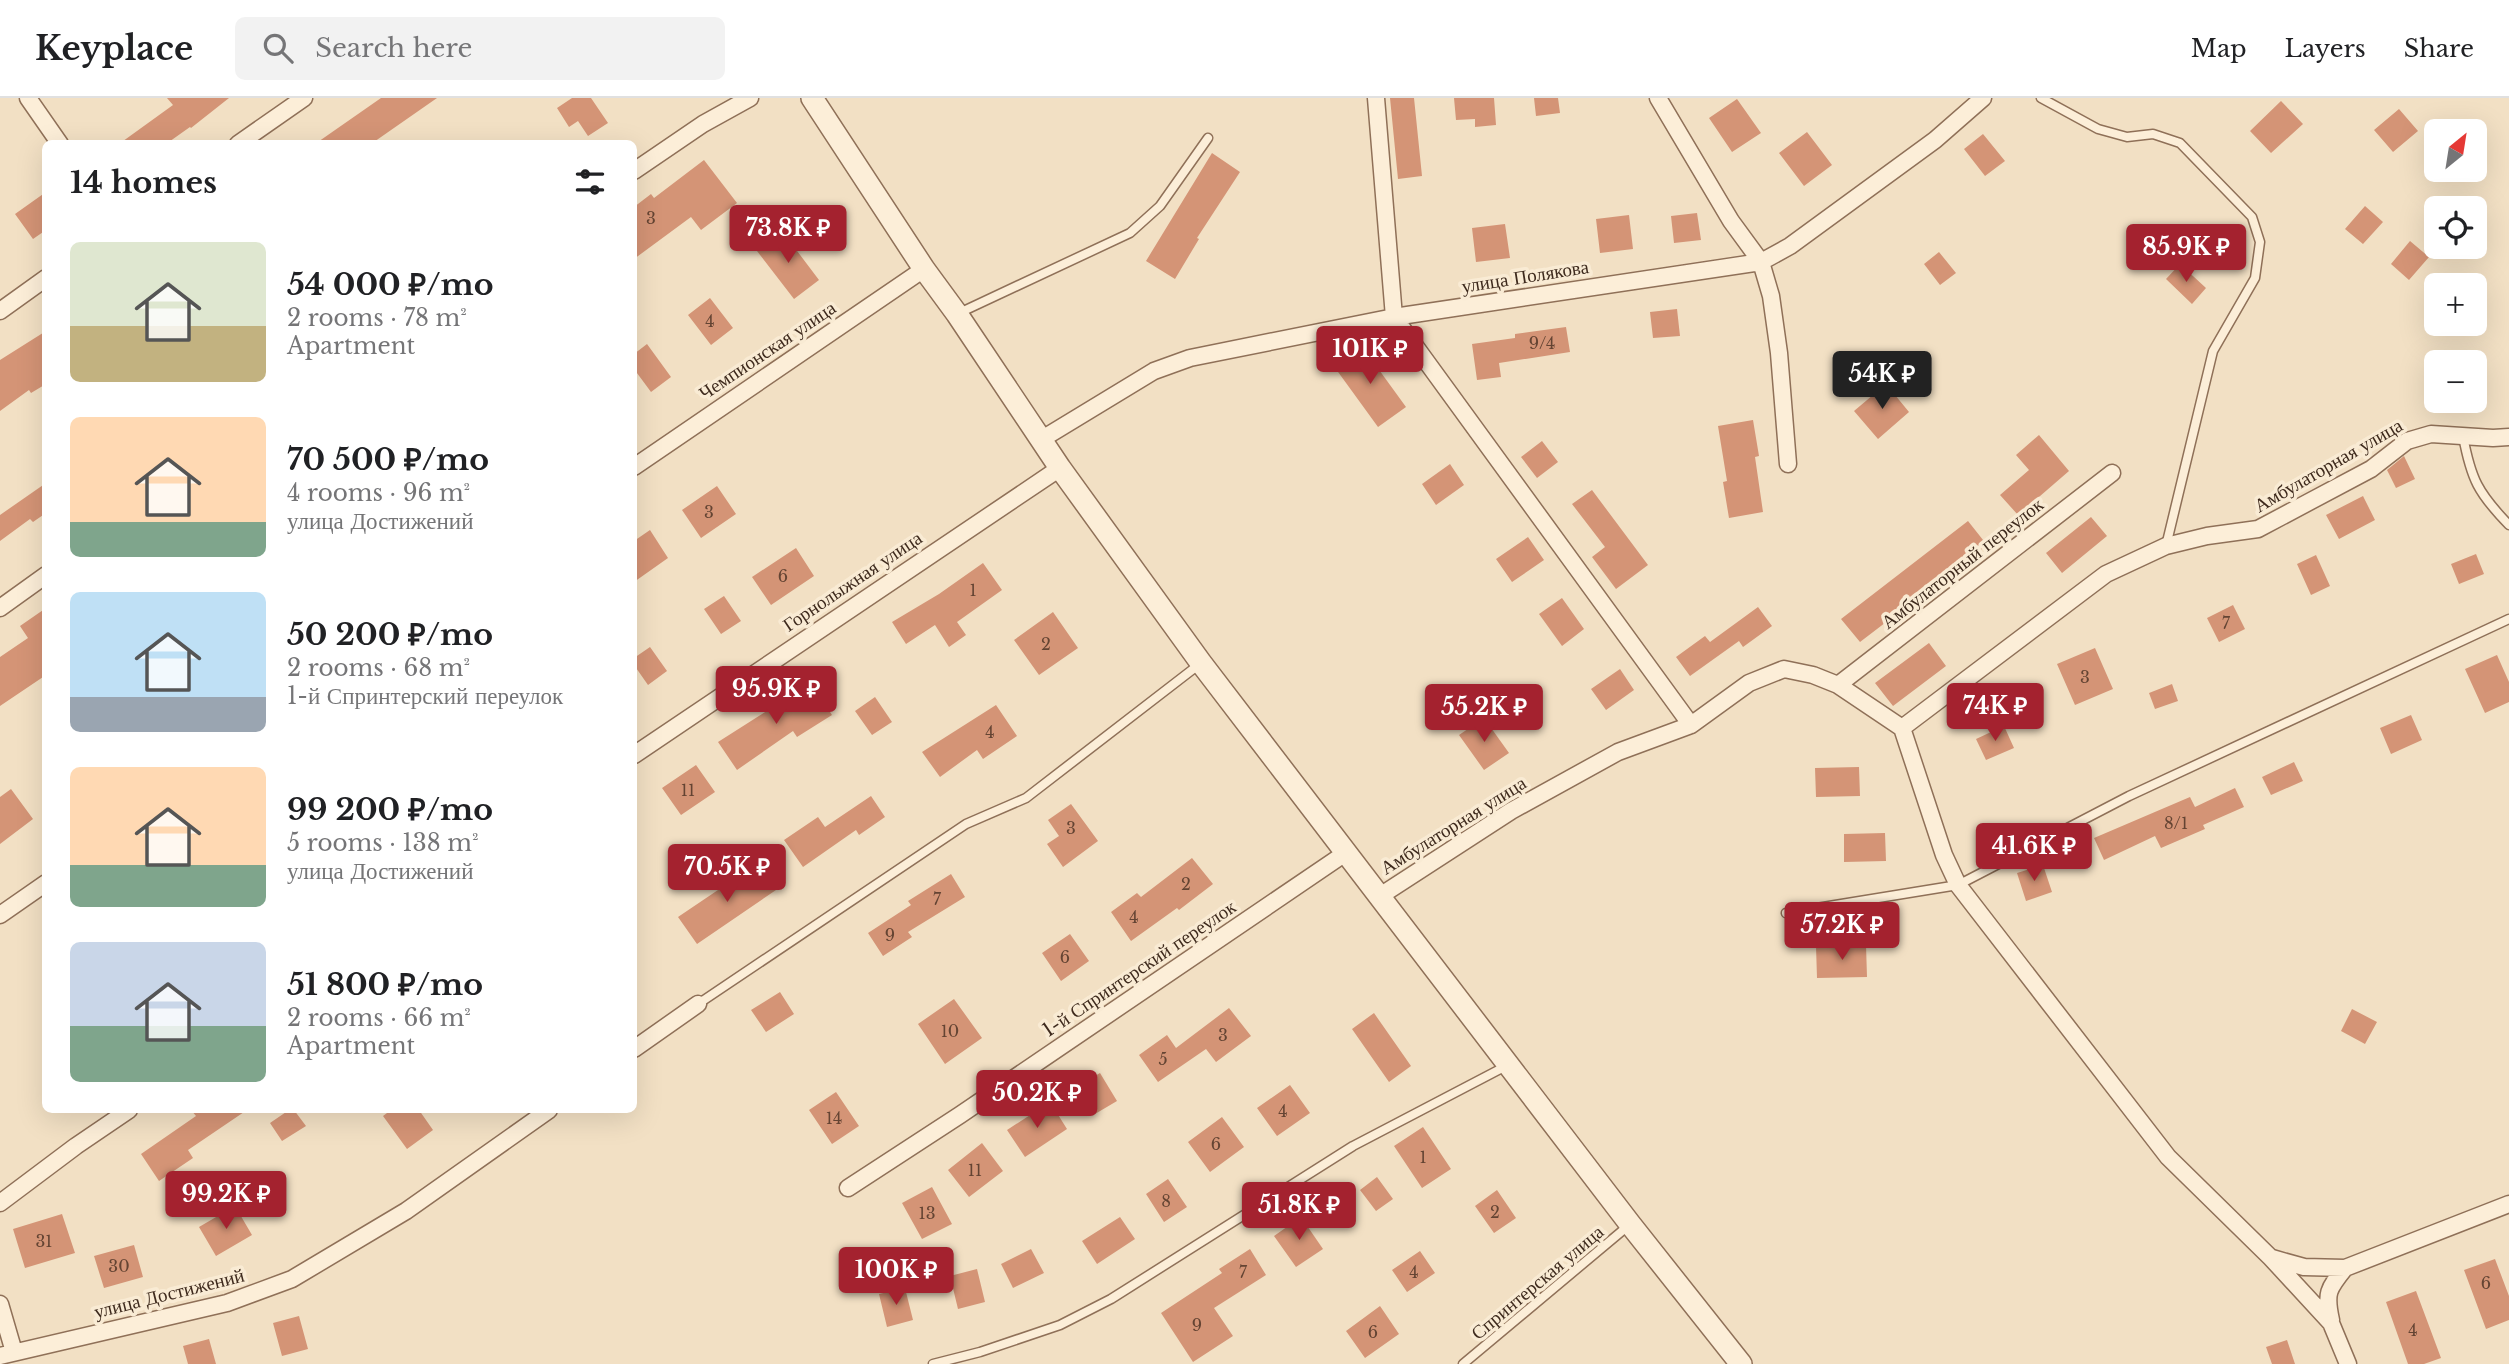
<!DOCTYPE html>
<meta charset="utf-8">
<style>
:root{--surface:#fff;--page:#f2f2f2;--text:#202124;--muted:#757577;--line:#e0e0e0;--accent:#a4222f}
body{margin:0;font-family:"Libre Baskerville",serif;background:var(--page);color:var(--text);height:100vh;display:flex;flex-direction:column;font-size:26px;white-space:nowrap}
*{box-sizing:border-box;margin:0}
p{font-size:23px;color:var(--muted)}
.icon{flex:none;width:38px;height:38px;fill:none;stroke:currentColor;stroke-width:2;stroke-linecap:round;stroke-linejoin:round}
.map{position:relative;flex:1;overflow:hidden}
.sheet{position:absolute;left:42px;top:42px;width:595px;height:973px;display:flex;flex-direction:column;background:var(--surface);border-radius:10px;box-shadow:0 7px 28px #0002}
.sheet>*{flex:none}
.needle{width:46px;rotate:30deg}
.buttons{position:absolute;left:2424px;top:21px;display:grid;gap:14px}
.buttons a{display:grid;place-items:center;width:63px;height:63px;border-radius:10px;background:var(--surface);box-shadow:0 7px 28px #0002;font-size:35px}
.price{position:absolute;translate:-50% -60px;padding:0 16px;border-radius:7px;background:var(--accent);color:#fff;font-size:23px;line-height:46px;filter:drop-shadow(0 2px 4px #0008)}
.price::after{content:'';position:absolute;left:50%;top:42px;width:21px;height:16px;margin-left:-10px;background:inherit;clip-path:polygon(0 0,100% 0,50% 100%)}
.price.current{background:#222;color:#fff}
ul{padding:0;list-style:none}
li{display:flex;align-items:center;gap:21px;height:175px;padding:0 28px}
li span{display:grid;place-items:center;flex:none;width:196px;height:140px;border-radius:10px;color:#555}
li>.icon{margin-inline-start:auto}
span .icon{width:84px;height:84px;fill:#fffc;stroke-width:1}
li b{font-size:30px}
h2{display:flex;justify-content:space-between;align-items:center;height:84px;padding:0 28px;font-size:30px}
header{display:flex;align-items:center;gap:42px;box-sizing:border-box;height:98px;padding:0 35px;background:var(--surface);border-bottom:2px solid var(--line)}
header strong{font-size:33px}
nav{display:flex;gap:38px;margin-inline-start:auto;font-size:24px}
.search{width:490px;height:63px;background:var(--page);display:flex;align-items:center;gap:18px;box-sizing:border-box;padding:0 24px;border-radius:10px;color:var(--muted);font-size:26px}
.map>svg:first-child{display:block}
.building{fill:#d49476}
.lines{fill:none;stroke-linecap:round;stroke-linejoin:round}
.service-casing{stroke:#8f7058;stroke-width:11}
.minor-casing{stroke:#8f7058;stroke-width:19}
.tertiary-casing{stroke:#8f7058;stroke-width:24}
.service{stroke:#fceed8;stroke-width:8}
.minor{stroke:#fceed8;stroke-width:16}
.tertiary{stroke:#fceed8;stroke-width:21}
.labels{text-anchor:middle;stroke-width:7;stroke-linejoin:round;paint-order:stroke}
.number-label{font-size:16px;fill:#644433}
.street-label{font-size:19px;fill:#3e2a1d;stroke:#f9ebd4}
</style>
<header>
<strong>Keyplace</strong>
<div class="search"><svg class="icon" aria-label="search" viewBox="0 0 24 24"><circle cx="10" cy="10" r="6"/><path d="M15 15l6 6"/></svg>Search here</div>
<nav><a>Map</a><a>Layers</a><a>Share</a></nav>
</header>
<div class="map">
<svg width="2509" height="1266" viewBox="0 0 2509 1266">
<rect width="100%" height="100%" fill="#f2e0c4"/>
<!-- building -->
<path class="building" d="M167,0H229L191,30L190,29L166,46H119L173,7Z
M381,0H437L371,46H315Z
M572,0H591L608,25L588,38L578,23L569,29L557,10Z
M1390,0H1414L1422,78L1398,81Z
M1454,0H1494L1496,27L1475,29V21L1456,22Z
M1534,0H1558L1560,15L1536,18Z
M1737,1L1761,35L1732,54L1709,20Z
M2281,3L2303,26L2271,55L2250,33Z
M2399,11L2418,33L2393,54L2374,32Z
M1807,34L1832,67L1804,88L1779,55Z
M1983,36L2005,63L1985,78L1964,51Z
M1212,55L1240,74L1197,140L1199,141L1175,181L1146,163Z
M704,62L737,105L701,132L691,119L634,161V109L651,96L654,100Z
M46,94V132L33,141L15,116Z
M2365,108L2383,124L2363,146L2345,131Z
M1697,115L1701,142L1674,145L1671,118Z
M1629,117L1633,151L1600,155L1596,121Z
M1505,126L1510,160L1476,164L1472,130Z
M782,133L819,182L794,201L757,153Z
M2410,143L2429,159L2409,182L2391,166Z
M1939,154L1956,175L1940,187L1924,166Z
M2180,166L2206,190L2192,206L2166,181Z
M710,200L733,230L711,247L688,217Z
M1677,211L1680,238L1653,240L1650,214Z
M1566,229L1570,254L1499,265L1501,279L1477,282L1472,246L1515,240V236Z
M46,233V286L31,295L29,292L0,313V262Z
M647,246L671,279L651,294L634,271V256Z
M1361,247L1406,309L1378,329L1333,267Z
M1886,286L1909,314L1878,341L1854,313Z
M1753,322L1759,358L1755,359L1763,414L1729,420L1723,384L1727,383L1718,328Z
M2039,337L2069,373L2018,417L2000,397L2029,372L2016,357Z
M1542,343L1558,364L1537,380L1521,359Z
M2404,358L2415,381L2396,390L2387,372Z
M1450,366L1464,387L1436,407L1422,386Z
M46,385V415L33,424L30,421L0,443V417Z
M717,388L736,416L701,440L682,412Z
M1592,392L1648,467L1616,491L1592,459L1605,449L1572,406Z
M2363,398L2375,422L2339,441L2326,417Z
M2091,419L2107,438L2062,475L2046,455Z
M1968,423L1987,447L1860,544L1841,521Z
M650,432L668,460L634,484V443Z
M1528,439L1544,462L1512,484L1496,461Z
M796,450L814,478L771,507L752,479Z
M2476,456L2484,476L2459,486L2451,466Z
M2316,457L2330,488L2311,497L2297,466Z
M983,465L1002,492L957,524L966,537L949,549L935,527L906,546L892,524L939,496Z
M724,498L741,523L721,536L704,511Z
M1562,500L1584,531L1562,548L1539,516Z
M2233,507L2245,531L2219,544L2207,520Z
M1758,509L1772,528L1743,549L1739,543L1690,578L1676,559L1705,538L1710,544Z
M46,510V577L0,608V559L28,540L20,528Z
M1053,514L1078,550L1039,577L1014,542Z
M1929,545L1946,568L1893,608L1875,585Z
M650,549L667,573L648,587L634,567V560Z
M2095,550L2113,591L2075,607L2057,566Z
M2497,557L2509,584V604L2485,615L2465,571Z
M1620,571L1634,592L1606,612L1591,591Z
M811,585L832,617L797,639L793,633L737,672L718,644Z
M2172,586L2178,603L2155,611L2149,595Z
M875,599L892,624L872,637L855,613Z
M996,607L1017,638L983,661L977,652L940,679L922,654Z
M2411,617L2422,642L2391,656L2380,630Z
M1484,620L1509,655L1484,672L1459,637Z
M2004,628L2014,650L1986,662L1976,641Z
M2294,664L2303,683L2271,697L2262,679Z
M696,667L715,694L681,717L662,690Z
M1859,669L1860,698L1816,699L1815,670Z
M2235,690L2244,709L2203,727L2205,731L2161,750L2155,738L2104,762L2094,740L2190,699L2195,709Z
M11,691L33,721L0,746V699Z
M871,698L885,719L859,737L856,732L803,769L784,742L818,719L825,729Z
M1071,706L1098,743L1063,769L1047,746L1059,738L1048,722Z
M1885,735L1886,763L1844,764V736Z
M1192,760L1213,786L1179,812L1177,810L1131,843L1111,814L1137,795L1141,799Z
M758,765L776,792L697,846L678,819Z
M2043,767L2052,794L2026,803L2017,775Z
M951,776L965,799L908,834L912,839L883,858L868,835L911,807L908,803Z
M1070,836L1089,863L1061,883L1042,855Z
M1866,847L1867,879L1817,880L1816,848Z
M780,894L794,916L766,934L751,912Z
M954,901L982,940L945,966L918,926Z
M1229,910L1251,938L1216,964L1206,951L1158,984L1139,957L1167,937L1176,950Z
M2352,911L2377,924L2365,946L2341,933Z
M1374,915L1411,968L1389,984L1352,931Z
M1100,975L1117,1003L1095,1016L1078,988Z
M1290,987L1310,1015L1277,1038L1257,1010Z
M836,994L859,1028L832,1046L809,1012Z
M1050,1004L1067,1031L1025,1059L1007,1032Z
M191,1012H247L188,1052L193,1060L159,1083L141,1056L196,1018Z
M289,1012H294L306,1028L282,1043L270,1025Z
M391,1012H419L433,1032L407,1051L383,1018Z
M1222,1019L1244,1049L1210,1074L1188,1044Z
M1423,1029L1451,1071L1422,1090L1394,1048Z
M982,1045L1003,1073L969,1099L948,1072Z
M1377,1079L1393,1101L1376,1113L1360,1092Z
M1168,1081L1187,1109L1164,1124L1146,1096Z
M932,1089L952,1126L922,1141L902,1105Z
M1497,1092L1516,1120L1494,1135L1475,1108Z
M235,1108L252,1137L216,1158L199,1129Z
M62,1116L75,1155L25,1170L13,1131Z
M1120,1119L1135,1141L1097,1166L1082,1143Z
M1301,1119L1323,1151L1296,1169L1274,1138Z
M134,1147L143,1179L104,1190L94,1158Z
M1031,1151L1044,1175L1013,1190L1001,1166Z
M1250,1151L1266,1177L1214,1210L1233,1238L1193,1264L1161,1215L1222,1175L1219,1171Z
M1420,1153L1435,1175L1407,1194L1392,1172Z
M2495,1161L2509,1198V1222L2486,1231L2464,1172Z
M977,1171L985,1204L958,1211L950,1178Z
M905,1190L913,1222L887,1229L879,1196Z
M2416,1193L2441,1260L2424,1266H2408L2386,1204Z
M1380,1208L1399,1236L1365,1260L1346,1233Z
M299,1218L308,1251L282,1258L273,1225Z
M209,1241L216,1266H188L183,1248Z
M2287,1242L2295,1266H2272L2266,1249Z"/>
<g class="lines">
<defs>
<path id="service" d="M2041,0L2098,31L2127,39L2153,36L2180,45L2252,119L2260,144L2255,180L2213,253L2166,448
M957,216L1130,135L1160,108L1208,40
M2463,338C2471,381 2478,395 2509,427
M1786,815L1958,787L2129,698L2509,521
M698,906L966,726L1026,700L1201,565
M933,1266L980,1254L1060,1227L1111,1201L1353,1048L1508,967
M1463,1266L1628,1128"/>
<path id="minor" d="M28,0L60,46
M1376,0L1394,219L1691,627
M1658,0L1731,123L1761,164L1771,198L1779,255L1788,366
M238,46L304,0
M634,73L703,26L750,0
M0,213L46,180
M1042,341L1154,273L1190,260L1394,219L1761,164L1790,148L1935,42L1983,0
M634,369L924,171
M0,510L46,477
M1838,587L2112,375
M1902,630L1944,757L1958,787L2168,1059L2271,1160L2331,1225L2348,1266
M634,657L1060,370
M1380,798L1511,713L1618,654L1691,627L1749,585L1784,571L1813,577L1838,587L1902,630L2106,476L2166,448L2207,438L2258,431L2371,371L2407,343L2431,336L2493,340L2509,339
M0,817L46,785
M634,951L698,906
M848,1090L960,1017L1347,754
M0,1105L76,1048L129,1012
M2272,1160L2304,1169L2345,1170
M0,1206L14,1254
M2331,1222C2325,1195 2328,1191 2345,1170L2509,1106
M0,1258L227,1205L292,1181L406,1113L549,1012"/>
<path id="tertiary" d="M812,0L924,171L957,216L1060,370L1201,565L1630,1126L1741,1266"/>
</defs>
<!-- service casing -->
<use href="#service" class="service-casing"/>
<!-- minor casing -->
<use href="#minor" class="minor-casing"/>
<!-- tertiary casing -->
<use href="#tertiary" class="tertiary-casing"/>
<!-- service -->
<use href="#service" class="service"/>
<!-- minor -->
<use href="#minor" class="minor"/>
<!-- tertiary -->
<use href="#tertiary" class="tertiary"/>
</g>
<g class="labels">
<!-- number labels -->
<g class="number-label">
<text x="651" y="126">3</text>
<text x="710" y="229">4</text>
<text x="1542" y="251">9/4</text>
<text x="709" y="420">3</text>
<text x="783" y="484">6</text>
<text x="973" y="498">1</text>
<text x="2226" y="531">7</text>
<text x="1046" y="552">2</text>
<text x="2085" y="585">3</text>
<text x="990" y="640">4</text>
<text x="688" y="698">11</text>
<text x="2176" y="731">8/1</text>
<text x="1071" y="736">3</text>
<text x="1186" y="792">2</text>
<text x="937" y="807">7</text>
<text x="1134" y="825">4</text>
<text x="890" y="843">9</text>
<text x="1065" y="865">6</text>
<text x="950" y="939">10</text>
<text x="1223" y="943">3</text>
<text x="1163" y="967">5</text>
<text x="1283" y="1019">4</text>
<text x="834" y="1026">14</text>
<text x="1216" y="1052">6</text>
<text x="1423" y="1065">1</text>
<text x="975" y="1078">11</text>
<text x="1166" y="1109">8</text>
<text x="1495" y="1120">2</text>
<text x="927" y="1121">13</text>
<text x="44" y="1149">31</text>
<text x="119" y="1174">30</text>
<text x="1243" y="1180">7</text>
<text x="1414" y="1180">4</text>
<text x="2486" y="1191">6</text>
<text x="1197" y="1233">9</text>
<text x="2413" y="1238">4</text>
<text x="1373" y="1240">6</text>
</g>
<!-- street labels -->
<g class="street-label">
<text transform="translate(1525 178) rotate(-9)" y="7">улица Полякова</text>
<text transform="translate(767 252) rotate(-34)" y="7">Чемпионская улица</text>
<text transform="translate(2328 367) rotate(-30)" y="7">Амбулаторная улица</text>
<text transform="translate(1962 465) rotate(-38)" y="7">Амбулаторный переулок</text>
<text transform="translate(852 483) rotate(-34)" y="7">Горнолыжная улица</text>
<text transform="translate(1453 727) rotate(-32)" y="7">Амбулаторная улица</text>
<text transform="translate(1139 870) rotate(-34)" y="7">1-й Спринтерский переулок</text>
<text transform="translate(1537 1184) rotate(-40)" y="7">Спринтерская улица</text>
<text transform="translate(169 1195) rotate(-14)" y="7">улица Достижений</text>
</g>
</g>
</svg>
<div class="buttons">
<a><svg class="needle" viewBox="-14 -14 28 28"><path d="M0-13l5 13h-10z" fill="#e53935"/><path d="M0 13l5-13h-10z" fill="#757577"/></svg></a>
<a><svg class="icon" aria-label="locate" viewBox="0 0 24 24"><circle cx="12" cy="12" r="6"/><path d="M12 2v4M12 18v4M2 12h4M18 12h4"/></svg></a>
<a>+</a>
<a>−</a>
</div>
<b class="price" style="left:788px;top:167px">73.8K ₽</b>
<b class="price" style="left:2186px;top:186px">85.9K ₽</b>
<b class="price" style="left:1370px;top:288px">101K ₽</b>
<b class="price current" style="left:1882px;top:313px">54K ₽</b>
<b class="price" style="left:776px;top:628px">95.9K ₽</b>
<b class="price" style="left:1995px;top:645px">74K ₽</b>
<b class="price" style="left:1484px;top:646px">55.2K ₽</b>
<b class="price" style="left:2034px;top:785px">41.6K ₽</b>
<b class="price" style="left:727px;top:806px">70.5K ₽</b>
<b class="price" style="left:1842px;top:864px">57.2K ₽</b>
<b class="price" style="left:1037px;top:1032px">50.2K ₽</b>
<b class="price" style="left:226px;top:1133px">99.2K ₽</b>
<b class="price" style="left:1299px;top:1144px">51.8K ₽</b>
<b class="price" style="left:896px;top:1209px">100K ₽</b>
<section class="sheet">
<h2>14 homes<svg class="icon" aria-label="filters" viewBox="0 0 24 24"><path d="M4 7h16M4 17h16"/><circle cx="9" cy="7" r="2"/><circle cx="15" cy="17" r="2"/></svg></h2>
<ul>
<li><span style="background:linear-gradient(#dfe7d0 60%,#c2b280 0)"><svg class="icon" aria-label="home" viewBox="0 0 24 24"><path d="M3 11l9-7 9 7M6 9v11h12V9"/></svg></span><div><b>54 000 ₽/mo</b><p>2 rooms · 78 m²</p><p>Apartment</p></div></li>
<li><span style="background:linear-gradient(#ffd9b3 75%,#7fa58c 0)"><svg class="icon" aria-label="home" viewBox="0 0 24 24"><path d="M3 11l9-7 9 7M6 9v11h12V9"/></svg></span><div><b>70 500 ₽/mo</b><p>4 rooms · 96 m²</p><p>улица Достижений</p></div></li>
<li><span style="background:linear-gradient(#bfe0f5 75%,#9aa5b1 0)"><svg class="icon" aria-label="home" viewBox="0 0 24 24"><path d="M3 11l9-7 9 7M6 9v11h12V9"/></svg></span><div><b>50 200 ₽/mo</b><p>2 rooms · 68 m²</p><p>1-й Спринтерский переулок</p></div></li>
<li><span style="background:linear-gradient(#ffd9b3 70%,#7fa58c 0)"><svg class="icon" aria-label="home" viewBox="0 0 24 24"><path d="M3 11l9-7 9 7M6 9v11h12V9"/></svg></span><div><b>99 200 ₽/mo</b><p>5 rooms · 138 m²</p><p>улица Достижений</p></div></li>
<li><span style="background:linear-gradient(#c9d6e8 60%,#7fa58c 0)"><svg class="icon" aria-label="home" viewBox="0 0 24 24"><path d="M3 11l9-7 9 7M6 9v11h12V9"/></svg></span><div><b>51 800 ₽/mo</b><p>2 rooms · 66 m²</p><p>Apartment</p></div></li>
</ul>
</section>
</div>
